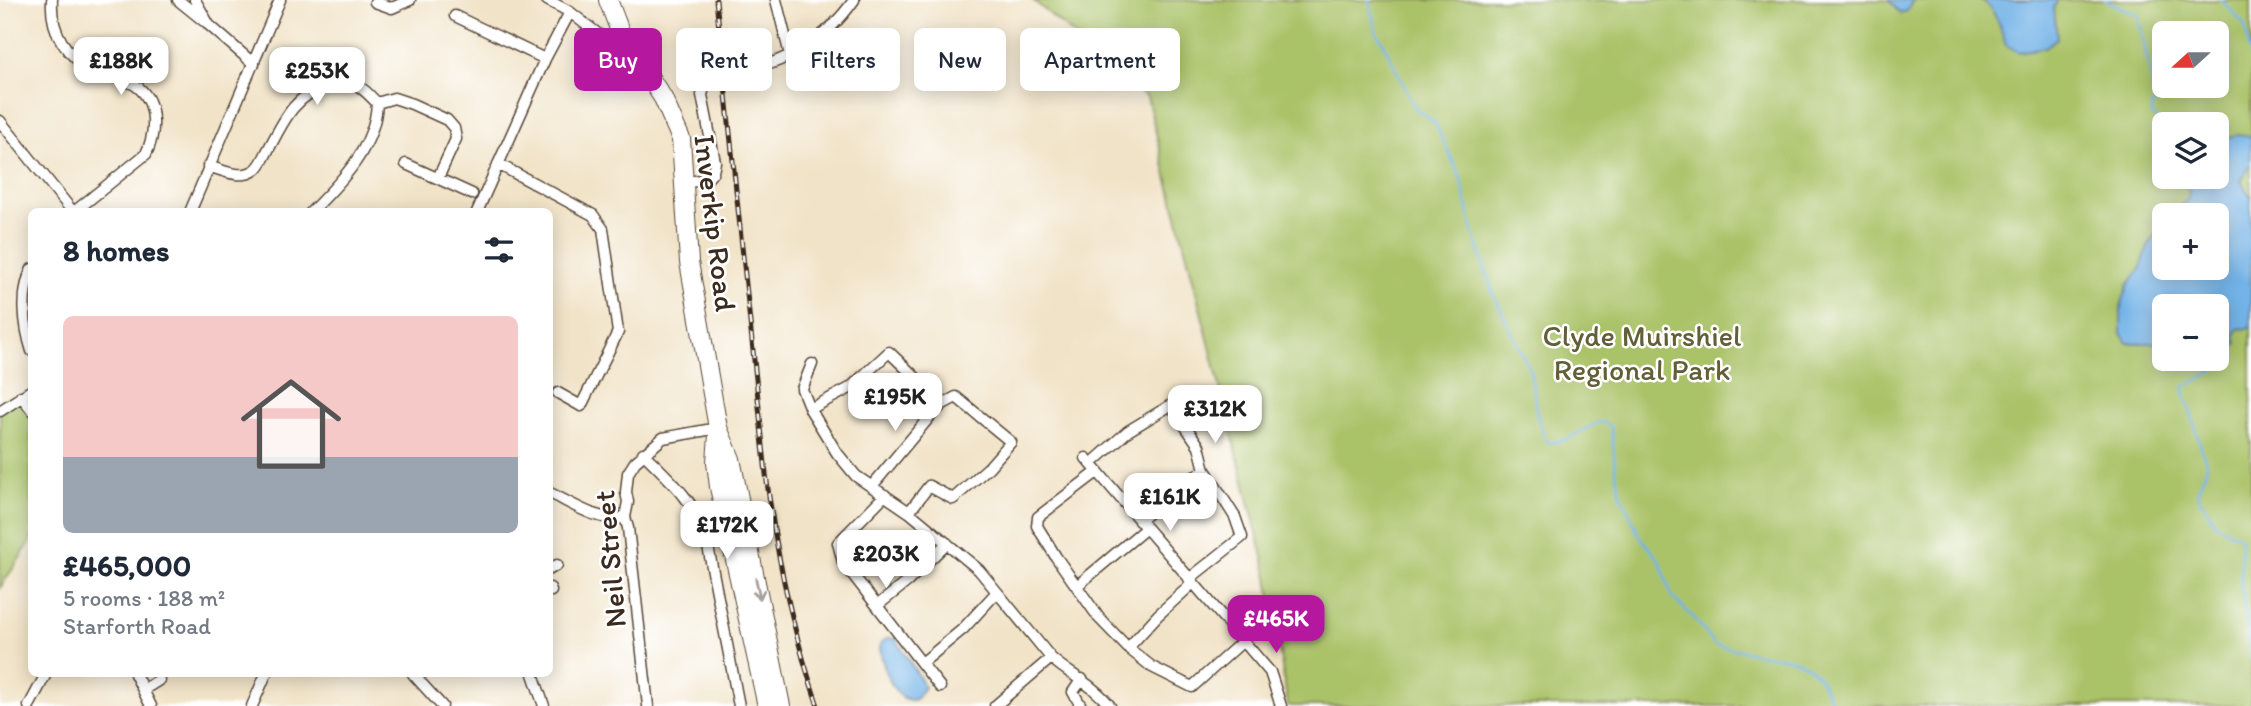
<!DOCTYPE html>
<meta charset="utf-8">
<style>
:root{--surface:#fff;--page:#f2f2f3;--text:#1f2937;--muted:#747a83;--accent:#b5179e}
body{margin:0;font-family:Itim,sans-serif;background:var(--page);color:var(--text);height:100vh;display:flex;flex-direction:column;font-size:26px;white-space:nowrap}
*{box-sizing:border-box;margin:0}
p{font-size:23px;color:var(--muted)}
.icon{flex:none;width:38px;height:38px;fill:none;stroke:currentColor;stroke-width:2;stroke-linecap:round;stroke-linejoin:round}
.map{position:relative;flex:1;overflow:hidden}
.drawer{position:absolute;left:28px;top:208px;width:525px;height:469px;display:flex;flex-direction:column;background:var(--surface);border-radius:10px;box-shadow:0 4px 18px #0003}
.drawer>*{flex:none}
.top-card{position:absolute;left:574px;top:28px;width:665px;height:63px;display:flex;gap:14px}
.needle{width:46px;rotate:249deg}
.buttons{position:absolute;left:2152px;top:21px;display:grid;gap:14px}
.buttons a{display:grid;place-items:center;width:77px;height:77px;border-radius:10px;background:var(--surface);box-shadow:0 4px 18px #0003;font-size:35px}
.price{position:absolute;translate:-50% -60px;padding:0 16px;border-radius:14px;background:#fff;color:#222;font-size:23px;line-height:46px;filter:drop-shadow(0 2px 4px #0008)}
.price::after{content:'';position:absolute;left:50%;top:42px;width:21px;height:16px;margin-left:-10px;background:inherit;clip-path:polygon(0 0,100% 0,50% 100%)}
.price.selected{background:var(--accent);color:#fff}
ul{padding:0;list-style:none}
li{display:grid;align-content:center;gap:14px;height:371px;padding:0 35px}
li span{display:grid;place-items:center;height:217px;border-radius:10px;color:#555}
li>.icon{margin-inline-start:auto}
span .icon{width:126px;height:126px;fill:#fffc;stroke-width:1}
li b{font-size:30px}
h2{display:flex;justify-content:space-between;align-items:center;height:84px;padding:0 35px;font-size:30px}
.pill{padding:0 24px;border-radius:10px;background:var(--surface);box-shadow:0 4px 18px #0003;font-size:24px;line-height:63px}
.pill.selected{background:var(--accent);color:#fff}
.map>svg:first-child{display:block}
.green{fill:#aac268;stroke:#727643;stroke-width:2;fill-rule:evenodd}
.water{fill:#73b3e7;stroke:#576e82;stroke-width:2}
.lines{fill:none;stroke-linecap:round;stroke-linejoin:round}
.stream{stroke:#73b3e7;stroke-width:2.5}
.minor-casing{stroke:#564637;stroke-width:13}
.trunk-casing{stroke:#564637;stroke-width:20}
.minor{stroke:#fff;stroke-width:10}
.trunk{stroke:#fff;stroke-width:18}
.rail-casing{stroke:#3b2a1e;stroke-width:5}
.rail{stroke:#fff;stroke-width:2.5;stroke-dasharray:8;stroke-linecap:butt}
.minor-bridge-casing{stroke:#564637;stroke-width:13;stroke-linecap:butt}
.minor-bridge{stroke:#fff;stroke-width:10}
.oneway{stroke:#a79f9a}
.labels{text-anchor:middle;stroke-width:5;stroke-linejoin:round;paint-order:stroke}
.street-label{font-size:30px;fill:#3b2a1e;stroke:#fff}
.park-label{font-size:30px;fill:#625f38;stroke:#fff}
</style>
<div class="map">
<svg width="2251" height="706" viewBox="0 0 2251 706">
<rect width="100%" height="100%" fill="#fff"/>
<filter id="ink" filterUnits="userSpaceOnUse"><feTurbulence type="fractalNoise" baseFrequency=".0143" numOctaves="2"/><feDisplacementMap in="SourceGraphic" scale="14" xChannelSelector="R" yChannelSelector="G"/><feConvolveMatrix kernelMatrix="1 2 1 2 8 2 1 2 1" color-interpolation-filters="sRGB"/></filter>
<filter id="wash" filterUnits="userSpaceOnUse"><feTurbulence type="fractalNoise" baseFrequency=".00686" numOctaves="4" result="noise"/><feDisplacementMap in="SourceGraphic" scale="28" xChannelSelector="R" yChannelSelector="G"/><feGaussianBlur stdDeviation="1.57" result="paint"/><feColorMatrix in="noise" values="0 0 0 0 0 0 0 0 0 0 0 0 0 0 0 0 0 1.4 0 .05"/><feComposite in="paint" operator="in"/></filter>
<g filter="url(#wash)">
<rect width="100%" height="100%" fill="#f1e3c7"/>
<!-- green -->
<path class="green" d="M1033,0H2251V706H1288L1268,577L1147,97ZM2165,33H2217V86H2165ZM2165,124H2217V177H2165ZM2165,215H2217V268H2165ZM2165,306H2217V359H2165Z
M21,396L31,410V541L0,588V410Z"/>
<!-- water -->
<path class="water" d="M1889,0H1913L1907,11L1900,14Z
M1979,0H2058L2054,7L2057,38L2046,47L2018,52L2006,45C2001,30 1995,5 1979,0Z
M2238,134L2251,136V164L2241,181L2251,198V328L2238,329L2235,335L2237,343L2227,350C2212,342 2217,321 2217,306H2165V343H2127L2121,333V306L2128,285L2140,270L2149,245L2165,219V268H2217V215H2167L2170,211L2188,200L2189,191L2179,177H2217V141Z
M888,638L896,639L921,680L924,687L916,699C894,706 880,661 880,644Z"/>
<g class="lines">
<!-- stream -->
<path class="stream" d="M1369,0L1376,32L1383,42L1415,108L1434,122L1460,176L1473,231L1493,293L1530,370L1538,420L1546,440L1550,443L1567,439L1597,423L1603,422L1611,427L1616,472L1621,495L1639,535L1660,561L1672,597L1693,617L1715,645L1769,656L1790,658L1808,666L1820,678L1834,706
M2105,0L2138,15L2156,102L2151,107L2152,113L2165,130
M2222,0L2245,26L2251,61
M2227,350L2229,362L2183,388L2207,466L2197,494L2216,524L2241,538V583L2251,659"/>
</g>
</g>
<g filter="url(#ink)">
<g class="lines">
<defs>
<path id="minor" d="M52,0C50,31 66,57 94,70C107,76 123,78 135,85C158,100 156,133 146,154L74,212
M178,0L204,21
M195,0L209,25L254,64
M547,0L570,12L607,41L621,34
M776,0L790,55
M375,2L392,8L410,0
M455,16L545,59
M736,74C786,62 824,43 854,0
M377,103L394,98L412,104L447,120L454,128L456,139L438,178
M0,121L73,212
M406,164L472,194
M498,164L593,215L603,229L618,332L581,406L558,393
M208,166C222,170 241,180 255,170C260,167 264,158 267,152C283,123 292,97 326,86C352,77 359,84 377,103C375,148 341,182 311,212
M683,183L707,179L713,172L715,162L702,95L706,80L718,75
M190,212L280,0
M477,212L545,59L570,12
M32,269C20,293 24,326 32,351
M812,364L802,389L810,409L837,453L856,476L909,512L979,570L1051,658C1070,675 1094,685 1110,706
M21,396L32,410
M810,409L850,388L889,352L943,404L956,397L1011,442L989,467L953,499L929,486L909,512
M0,411L32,390
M643,453C669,479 695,501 706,536L739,706
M1086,458L1270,672L1281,706
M1091,464L1128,431L1171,405L1199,446L1205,470L1235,517L1242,537L1189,579
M1097,472L1038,517L1037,526L1056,557L1099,618L1128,648L1152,667L1192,687L1242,642
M872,486L932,414L943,404
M550,493C571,503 601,524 625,517
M885,495L838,543L843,562L940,687
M1139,521L1176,489L1205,470
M550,569L557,565
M1078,585L1145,529
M550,588L551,591
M878,605L908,581L947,543
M1128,648L1158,615L1192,584
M922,663L963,629L996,593
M135,674L151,706
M413,674L442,706
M533,674L544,706
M143,690L159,680
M29,706L46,674
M252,706L266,674
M648,706L628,528L625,517L628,502L626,492L628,473L635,462L663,438L718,428
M995,706L1051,658
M1081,706L1073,692L1082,679"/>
<path id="trunk" d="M608,0L621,34L663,98L681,139L689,262L718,428L731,459L781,706
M718,435L716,462L719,487L767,706"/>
</defs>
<!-- minor casing -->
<use href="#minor" class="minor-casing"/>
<!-- trunk casing -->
<use href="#trunk" class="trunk-casing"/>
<!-- minor -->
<use href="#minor" class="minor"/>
<!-- trunk -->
<use href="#trunk" class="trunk"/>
<defs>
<path id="rail" d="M716,0L766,474C776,553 792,630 818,706"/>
</defs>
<!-- rail casing -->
<use href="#rail" class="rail-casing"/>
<!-- rail -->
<use href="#rail" class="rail"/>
<defs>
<path id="minor-bridge" d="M718,75L736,74"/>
</defs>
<!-- minor-bridge casing -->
<use href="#minor-bridge" class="minor-bridge-casing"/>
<!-- minor-bridge -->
<use href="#minor-bridge" class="minor-bridge"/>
</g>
<!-- one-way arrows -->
<defs><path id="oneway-shaft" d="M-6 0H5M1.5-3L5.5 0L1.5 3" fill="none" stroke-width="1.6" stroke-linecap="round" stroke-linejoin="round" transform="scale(1.75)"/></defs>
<use class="oneway" href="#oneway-shaft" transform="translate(758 589) rotate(78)"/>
</g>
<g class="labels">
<!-- street labels -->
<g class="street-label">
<text transform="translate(715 223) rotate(83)" y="10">Inverkip Road</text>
<text transform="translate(610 559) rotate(-95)" y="10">Neil Street</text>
</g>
<!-- park labels -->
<g class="park-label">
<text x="1642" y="346">Clyde Muirshiel<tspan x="1642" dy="34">Regional Park</tspan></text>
</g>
</g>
</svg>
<div class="buttons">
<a><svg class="needle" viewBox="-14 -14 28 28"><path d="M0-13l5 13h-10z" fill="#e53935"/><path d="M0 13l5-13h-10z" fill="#747a83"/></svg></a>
<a><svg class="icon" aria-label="layers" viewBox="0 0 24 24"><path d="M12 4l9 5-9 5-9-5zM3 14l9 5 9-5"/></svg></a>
<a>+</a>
<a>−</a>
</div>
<b class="price" style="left:121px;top:97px">£188K</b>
<b class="price" style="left:317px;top:107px">£253K</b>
<b class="price" style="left:895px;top:433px">£195K</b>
<b class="price" style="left:1215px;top:445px">£312K</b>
<b class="price" style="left:1170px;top:533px">£161K</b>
<b class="price" style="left:727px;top:561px">£172K</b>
<b class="price" style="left:886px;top:590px">£203K</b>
<b class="price selected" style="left:1276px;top:655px">£465K</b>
<div class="top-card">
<a class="pill selected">Buy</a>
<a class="pill">Rent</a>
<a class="pill">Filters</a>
<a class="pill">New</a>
<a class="pill">Apartment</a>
</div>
<section class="drawer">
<h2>8 homes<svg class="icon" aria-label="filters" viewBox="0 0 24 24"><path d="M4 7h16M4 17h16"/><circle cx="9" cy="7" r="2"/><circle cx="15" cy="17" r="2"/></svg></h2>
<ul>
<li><span style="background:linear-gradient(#f6c9c9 65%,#9aa5b1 0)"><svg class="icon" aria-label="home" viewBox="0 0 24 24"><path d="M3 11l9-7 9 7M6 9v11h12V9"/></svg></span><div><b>£465,000</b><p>5 rooms · 188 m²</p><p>Starforth Road</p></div></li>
</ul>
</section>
</div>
